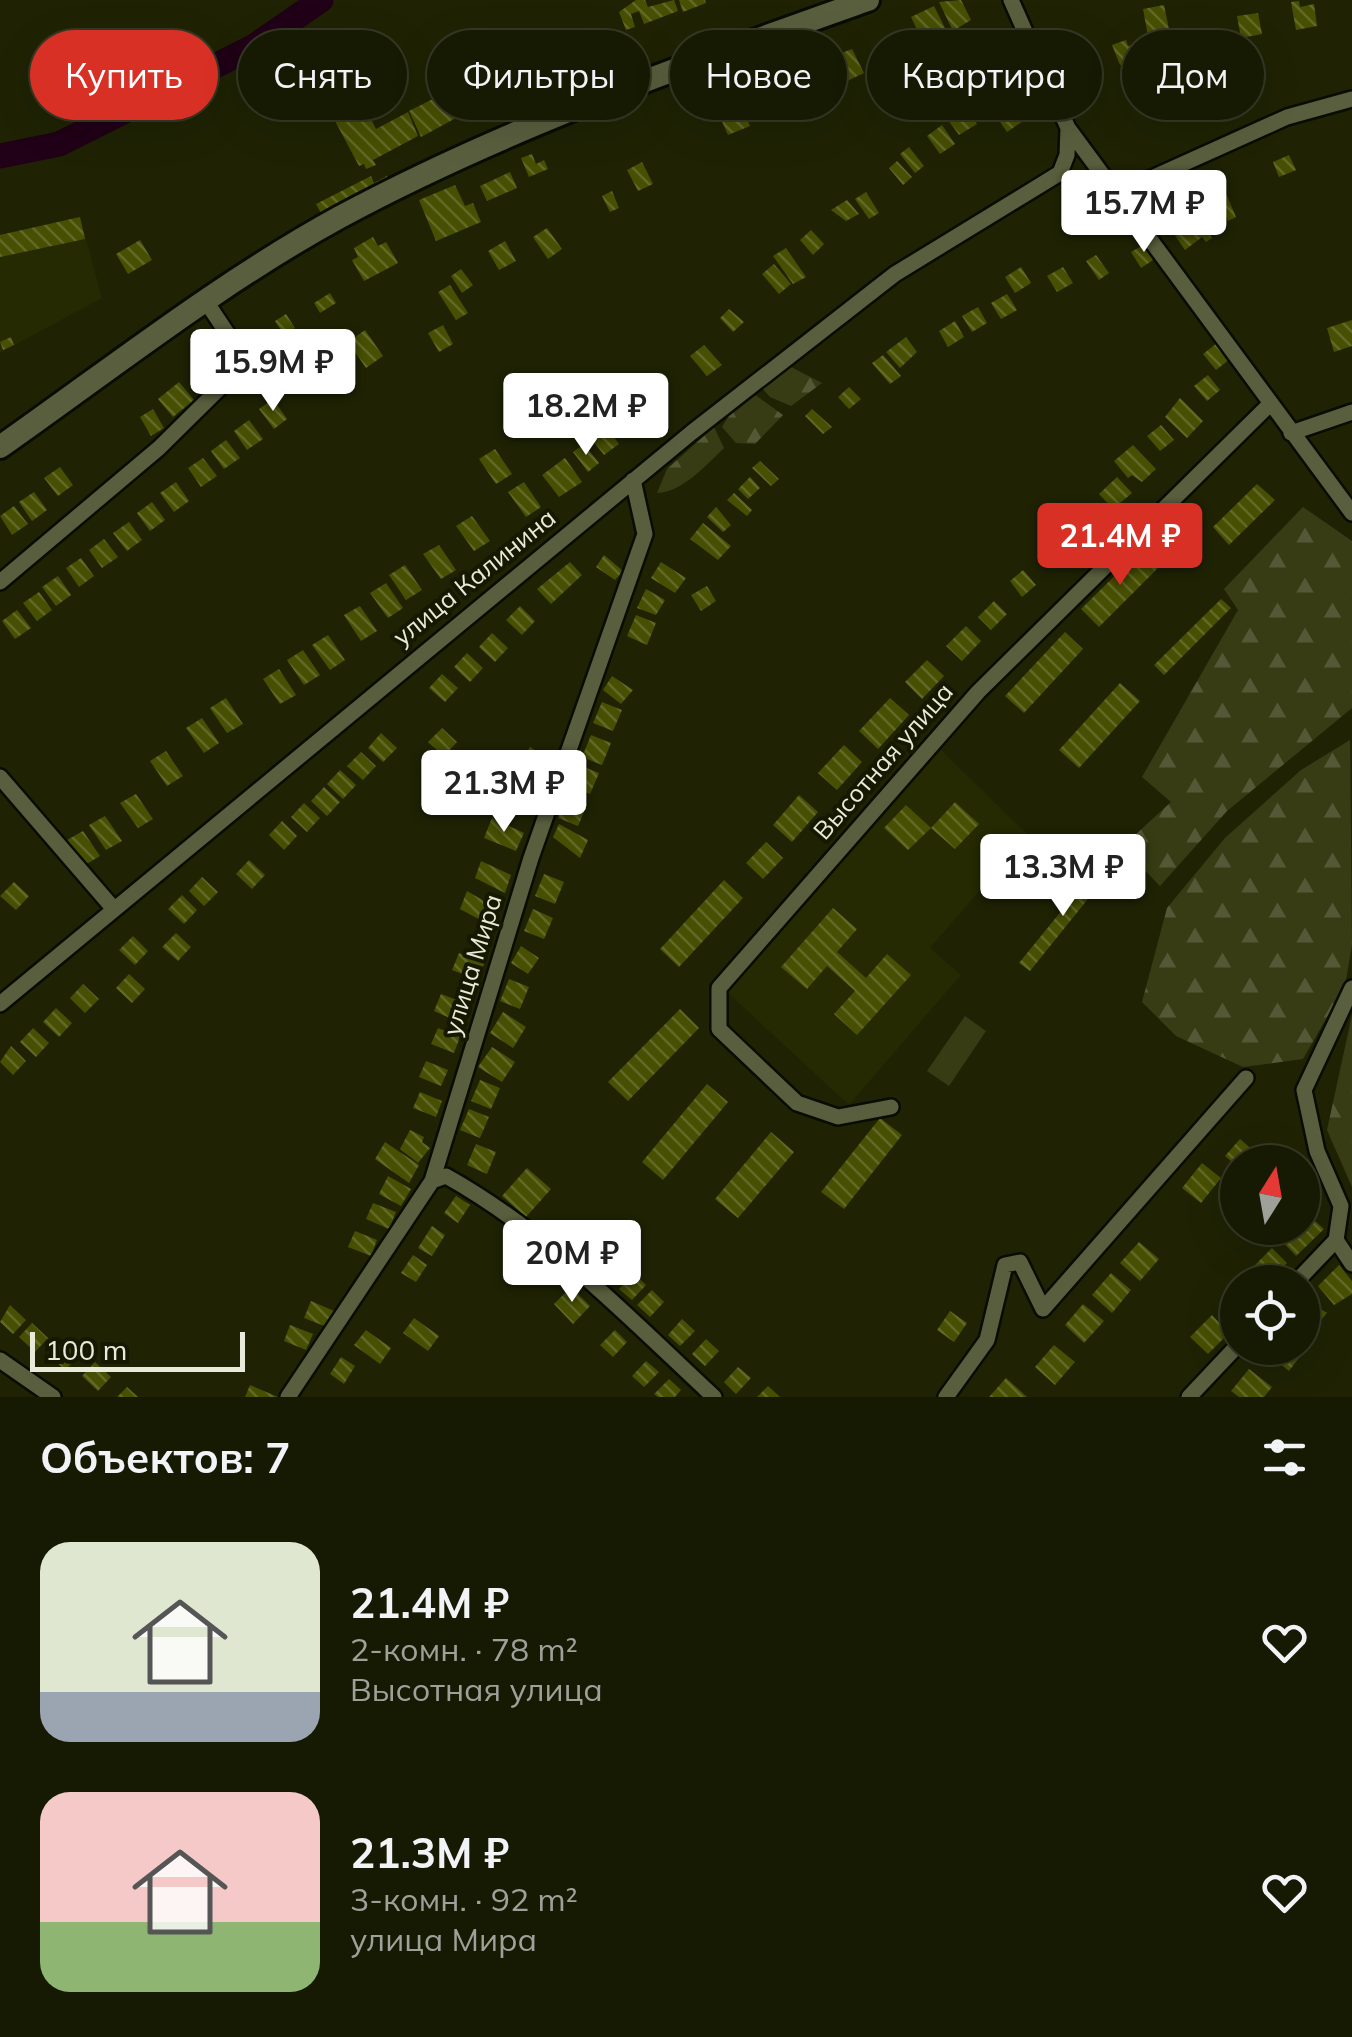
<!DOCTYPE html>
<html lang="ru">
<meta charset="utf-8">
<style>
:root{--surface:#171a03;--page:#242712;--text:#f1f3f6;--muted:#9ea19a;--line:#363825;--accent:#d93025}
body{margin:0;font-family:Mulish,sans-serif;background:var(--page);color:var(--text);height:100vh;display:flex;flex-direction:column;font-size:38px;white-space:nowrap}
*{box-sizing:border-box;margin:0}
p{font-size:32px;color:var(--muted)}
.icon{flex:none;width:55px;height:55px;fill:none;stroke:currentColor;stroke-width:2;stroke-linecap:round;stroke-linejoin:round}
.map{position:relative;height:1397px;overflow:hidden}
.sheet{display:flex;flex-direction:column;background:var(--surface);flex:1}
.sheet>*{flex:none}
.top-card{position:absolute;left:30px;top:30px;width:1292px;height:90px;display:flex;gap:20px}
.needle{width:65px;rotate:11deg}
.fabs{position:absolute;left:1220px;top:1145px;display:grid;gap:20px}
.fabs a{display:grid;place-items:center;width:100px;height:100px;border-radius:50%;background:var(--surface);box-shadow:0 10px 40px #0002,0 0 0 2px var(--line);font-size:50px}
.scale{position:absolute;left:30px;bottom:25px;width:215px;box-sizing:border-box;padding-left:10px;border:5px solid #e8ebd9;border-top:0;font-size:28px;line-height:35px;white-space:nowrap;color:#e8ebd9;-webkit-text-stroke:8px #161900;paint-order:stroke}
.price{position:absolute;translate:-50% -85px;padding:0 22px;border-radius:10px;background:#fff;color:#222;font-size:32px;line-height:65px;filter:drop-shadow(0 2px 5px #0008)}
.price::after{content:'';position:absolute;left:50%;top:60px;width:30px;height:22px;margin-left:-15px;background:inherit;clip-path:polygon(0 0,100% 0,50% 100%)}
.price.selected{background:var(--accent);color:#fff}
ul{padding:0;list-style:none}
li{display:flex;align-items:center;gap:30px;height:250px;padding:0 40px}
li span{display:grid;place-items:center;flex:none;width:280px;height:200px;border-radius:30px;color:#555}
li>.icon{margin-inline-start:auto}
span .icon{width:120px;height:120px;fill:#fffc;stroke-width:1}
li b{font-size:42px}
h2{display:flex;justify-content:space-between;align-items:center;height:120px;padding:0 40px;font-size:42px}
.chip{padding:0 35px;border-radius:45px;background:var(--surface);box-shadow:0 10px 40px #0002,0 0 0 2px var(--line);font-size:35px;line-height:90px}
.chip.selected{background:var(--accent);color:#fff}
.map>svg:first-child{display:block}
.built{fill:#262a02}
.grass{fill:#373c14}
.forest{fill:url(#forest-firs)}
.lines{fill:none;stroke-linecap:round;stroke-linejoin:round}
.river{stroke:#200117;stroke-width:25}
.building{fill:url(#building-back-hatch)}
.street-casing{stroke:#090c00;stroke-width:20}
.secondary-casing{stroke:#090c00;stroke-width:28}
.street{stroke:#595f3e;stroke-width:15}
.secondary{stroke:#595f3e;stroke-width:22}
.labels{text-anchor:middle;stroke-width:8;stroke-linejoin:round;paint-order:stroke}
.street-label{font-size:25px;fill:#e8ebd9;stroke:#161900}
</style>
<div class="map">
<svg width="1352" height="1397" viewBox="0 0 1352 1397">
<defs>
<pattern id="forest-firs" width="22" height="20" patternUnits="userSpaceOnUse" patternTransform="scale(2.5)"><rect width="22" height="20" fill="#373c14"/><path d="M5 1l3.5 6h-7zM16 11l3.5 6h-7z" fill="#545836"/></pattern>
<pattern id="building-back-hatch" width="6" height="6" patternUnits="userSpaceOnUse" patternTransform="scale(2.5)"><rect width="6" height="6" fill="#474f02"/><path d="M-1 5l2 2M0 0l6 6M5-1l2 2" fill="none" stroke="#626826"/></pattern>
</defs>
<rect width="100%" height="100%" fill="#1f2304"/>
<!-- built -->
<path class="built" d="M80,217L102,298L0,353V235Z
M940,749L1028,835L930,948L961,975L849,1105L727,992Z"/>
<!-- grass -->
<path class="grass" d="M965,1016L986,1031L949,1086L927,1071Z"/>
<!-- forest -->
<path class="forest" d="M787,365L822,383L791,406L770,397L762,388Z
M754,394L783,415L755,444L736,443L722,427L735,406Z
M714,427L724,448C706,465 683,492 657,493L667,469Z
M1303,507L1352,541V708L1227,811L1160,886L1122,847L1171,802L1142,777L1238,610L1224,589Z
M1350,740L1352,945L1345,986L1303,1059L1243,1067L1176,1036L1142,1002L1167,908L1225,838L1301,770Z
M1352,1015V1187L1327,1130Z"/>
<g class="lines">
<!-- river -->
<path class="river" d="M0,156L59,144L253,47L321,0"/>
</g>
<!-- building -->
<path class="building" d="M636,0H645L648,7L674,0L678,11L644,24L639,11L631,14L635,27L626,30L619,12Z
M679,0H705L706,3L683,12Z
M961,0L971,20L953,31L939,2Z
M1299,1L1300,7L1314,4L1317,26L1296,30L1291,2Z
M1164,5L1173,49L1151,52L1143,9Z
M934,6L948,34L925,46L911,17Z
M1258,13L1262,34L1241,38L1237,16Z
M906,30L915,45L900,52L893,39Z
M1126,40L1128,46L1142,41L1148,59L1120,65L1112,45Z
M852,49L864,73L847,81L836,55Z
M1093,52L1103,75L1073,87L1064,64Z
M500,65L511,88L421,137L409,111Z
M1026,76L1039,95L1024,106L1011,87Z
M789,80L803,106L788,114L774,87Z
M355,89L376,129L408,112L418,136L373,160L376,165L366,169L364,164L359,166L326,104Z
M960,101L977,124L959,135L943,113Z
M1009,102L1023,121L1007,132L994,113Z
M742,108L750,126L728,135L720,117Z
M942,125L955,144L940,154L927,136Z
M909,147L924,166L915,173L900,154Z
M532,154L536,164L544,160L548,169L529,177L521,158Z
M1289,155L1296,170L1279,177L1273,162Z
M897,161L912,177L903,185L889,168Z
M642,162L653,184L638,191L627,170Z
M510,172L517,188L487,201L480,186Z
M371,176L374,183L387,176L390,181L322,215L316,204Z
M455,185L465,206L473,203L481,222L436,241L419,200Z
M612,191L619,208L610,212L602,196Z
M1225,191L1236,217L1228,221L1224,213L1212,218L1205,200Z
M866,192L879,213L869,219L855,199Z
M847,200L859,214L846,221L831,210Z
M80,217L85,239L0,257V235Z
M1197,217L1212,238L1206,242L1202,237L1185,250L1174,234Z
M547,228L562,249L548,259L533,237Z
M811,230L824,244L813,255L800,240Z
M373,237L378,246L386,242L398,263L364,281L352,260L358,257L354,248Z
M140,240L152,260L128,274L116,254Z
M505,241L516,261L499,270L488,251Z
M1147,243L1156,258L1141,268L1131,252Z
M786,248L806,277L793,284L773,256Z
M1096,255L1109,273L1099,280L1086,261Z
M774,264L791,284L779,294L762,274Z
M1021,267L1031,283L1015,293L1005,277Z
M1063,267L1073,283L1057,292L1047,276Z
M461,269L473,285L462,293L451,276Z
M450,285L468,313L456,320L438,292Z
M330,293L336,303L320,313L314,303Z
M1007,294L1017,310L1001,319L991,303Z
M978,307L987,323L972,332L962,316Z
M729,309L744,322L733,332L720,318Z
M286,314L295,328L284,335L275,321Z
M1352,320V346L1334,352L1327,328Z
M955,321L964,337L948,347L939,331Z
M443,325L453,344L439,352L428,333Z
M365,330L383,356L366,368L348,342Z
M11,337L14,345L3,350L0,342Z
M906,337L917,352L900,368L886,352Z
M1217,343L1230,359L1216,370L1203,354Z
M704,345L722,365L707,376L690,356Z
M883,355L901,376L890,384L872,363Z
M1208,375L1220,390L1207,401L1194,386Z
M179,382L194,400L173,417L158,399Z
M849,387L861,399L849,409L838,397Z
M642,392L661,418L639,435L623,415L634,409L629,402Z
M1180,398L1203,421L1187,438L1165,417Z
M273,399L287,419L274,429L259,409Z
M153,409L164,428L151,436L140,417Z
M812,409L832,427L823,434L805,416Z
M249,420L263,439L247,450L234,431Z
M1161,425L1174,440L1160,451L1147,436Z
M606,426L619,444L604,455L590,437Z
M226,440L240,458L224,469L211,451Z
M584,444L599,463L588,472L573,452Z
M1133,445L1156,469L1142,482L1132,475L1128,478L1114,461Z
M495,449L512,474L496,484L479,459Z
M203,458L217,476L201,487L188,468Z
M565,458L582,482L559,497L542,475Z
M760,461L779,479L771,486L752,468Z
M60,467L73,485L58,496L44,478Z
M750,477L760,488L748,499L738,489Z
M1117,477L1132,493L1113,509L1099,494Z
M176,482L189,501L174,512L160,493Z
M524,482L541,507L526,517L508,492Z
M1257,484L1275,500L1229,545L1213,527Z
M34,492L47,510L32,521L19,502Z
M734,493L752,510L747,516L727,500Z
M152,502L165,520L150,531L137,513Z
M14,506L28,524L12,535L0,516Z
M716,507L731,525L723,532L707,517Z
M1083,508L1098,523L1079,543L1064,528Z
M472,516L490,541L474,551L456,526Z
M129,522L142,540L127,551L113,533Z
M703,523L731,546L718,560L690,539Z
M1055,537L1070,552L1054,568L1039,553Z
M104,539L118,557L102,568L89,550Z
M439,545L456,570L441,579L423,554Z
M1142,549L1159,567L1099,627L1081,609Z
M604,555L623,571L615,580L596,567Z
M81,558L94,576L79,587L66,568Z
M570,562L582,575L551,604L537,589Z
M661,562L686,578L675,593L651,578Z
M405,565L422,590L406,600L389,575Z
M1023,570L1036,585L1022,597L1010,581Z
M58,576L71,595L56,606L42,587Z
M386,583L403,608L388,618L370,593Z
M707,586L716,601L701,611L691,595Z
M646,589L665,600L656,615L637,608Z
M39,592L52,610L37,621L23,603Z
M1221,599L1231,608L1164,675L1154,665Z
M994,601L1007,614L991,630L978,617Z
M360,606L377,631L361,641L344,615Z
M520,606L535,621L522,635L506,620Z
M17,610L31,628L15,639L2,621Z
M636,615L656,623L647,645L627,636Z
M966,626L981,641L962,661L946,646Z
M1065,632L1083,649L1024,713L1005,696Z
M492,633L508,648L495,662L479,647Z
M328,635L345,660L330,670L312,645Z
M303,650L320,675L304,685L287,660Z
M467,653L483,668L470,682L454,667Z
M927,660L944,676L922,699L905,682Z
M279,669L296,695L280,704L263,679Z
M442,674L458,688L445,702L429,688Z
M612,676L633,690L621,704L603,690Z
M1120,683L1140,701L1079,768L1059,750Z
M226,698L243,724L227,733L210,708Z
M890,698L909,715L878,749L859,731Z
M602,702L622,710L613,731L593,723Z
M202,718L219,743L204,753L186,728Z
M442,728L457,742L444,756L428,742Z
M381,733L397,748L383,762L368,748Z
M591,735L611,743L602,765L582,757Z
M844,745L862,762L837,790L818,773Z
M530,747L552,761L539,780L519,767Z
M166,751L183,776L167,786L150,761Z
M361,752L376,766L363,780L347,766Z
M579,765L599,773L590,794L570,786Z
M340,770L356,785L343,799L327,784Z
M517,770L536,784L522,807L503,796Z
M324,787L340,802L327,816L311,801Z
M136,794L153,819L138,828L120,803Z
M799,795L818,812L792,842L773,825Z
M567,796L587,805L578,826L558,818Z
M955,802L979,824L955,849L931,828Z
M304,803L320,818L307,832L291,817Z
M906,805L931,828L908,850L884,828Z
M105,816L122,841L106,850L89,825Z
M492,818L524,833L516,851L484,838Z
M282,821L297,836L284,850L269,835Z
M559,824L588,840L580,858L553,837Z
M83,831L100,856L85,865L67,840Z
M766,842L783,858L763,879L746,863Z
M249,860L265,875L252,889L236,874Z
M481,861L511,875L505,893L475,878Z
M1098,866L1108,874L1030,971L1019,963Z
M544,874L564,882L555,904L535,896Z
M202,877L218,892L204,906L189,891Z
M724,880L743,898L679,967L660,949Z
M14,882L29,896L16,910L0,896Z
M467,891L496,908L488,924L460,909Z
M182,895L197,910L184,924L168,909Z
M833,908L857,929L837,952L866,978L887,954L911,975L857,1035L834,1014L855,991L827,966L807,989L781,967Z
M533,909L553,918L544,939L524,931Z
M176,933L191,947L178,961L162,947Z
M133,936L148,951L135,965L119,950Z
M521,946L539,958L528,974L511,963Z
M459,953L484,964L476,979L452,970Z
M129,974L145,989L132,1003L116,988Z
M509,979L529,987L520,1009L500,1001Z
M83,984L99,999L85,1013L70,998Z
M441,994L470,1005L461,1023L434,1011Z
M56,1008L72,1023L59,1037L43,1022Z
M680,1009L699,1028L628,1101L608,1082Z
M503,1012L526,1027L513,1048L490,1033Z
M33,1028L49,1043L36,1057L20,1042Z
M438,1028L460,1037L454,1053L431,1044Z
M11,1046L26,1061L13,1075L0,1062Z
M492,1047L515,1062L502,1082L478,1067Z
M426,1061L448,1070L441,1086L419,1077Z
M480,1080L500,1088L491,1109L471,1101Z
M707,1084L728,1102L663,1180L642,1162Z
M420,1092L442,1101L436,1117L413,1108Z
M469,1109L489,1117L480,1138L460,1130Z
M880,1118L902,1135L844,1209L821,1192Z
M410,1130L424,1137L422,1142L430,1148L418,1163L400,1149Z
M771,1132L794,1152L738,1218L715,1199Z
M1240,1139L1264,1160L1262,1162H1238V1167L1225,1156Z
M385,1142L419,1165L409,1183L375,1159Z
M476,1144L496,1152L487,1174L467,1165Z
M1202,1163L1221,1178L1201,1203L1182,1188Z
M527,1168L551,1189L526,1217L502,1196Z
M388,1176L411,1189L401,1206L379,1194Z
M456,1196L470,1205L458,1223L444,1213Z
M373,1203L396,1212L389,1229L366,1219Z
M1306,1213L1324,1229L1296,1256L1279,1238L1290,1228H1302Z
M432,1226L445,1235L432,1256L418,1248Z
M355,1231L377,1240L371,1256L348,1247Z
M579,1231L592,1243L578,1258L565,1246Z
M1139,1242L1159,1259L1140,1281L1120,1263Z
M525,1244L537,1254L516,1279L504,1269Z
M1272,1248L1287,1263L1267,1282L1252,1268Z
M607,1253L620,1265L606,1280L593,1268Z
M413,1255L427,1265L416,1282L401,1273Z
M1339,1265L1352,1281V1294L1334,1305L1318,1286Z
M634,1273L646,1285L632,1300L619,1289Z
M1111,1273L1131,1290L1112,1313L1092,1295Z
M1238,1283V1317L1221,1299Z
M571,1287L590,1306L573,1324L554,1304Z
M652,1290L664,1302L650,1317L637,1305Z
M1306,1300L1327,1313L1307,1336L1302,1332Z
M311,1301L334,1311L327,1327L304,1318Z
M1083,1304L1104,1321L1084,1343L1065,1325Z
M10,1305L26,1320L13,1334L0,1322Z
M950,1311L967,1323L954,1342L937,1330Z
M1212,1315L1229,1333L1208,1354L1190,1337Z
M414,1318L439,1336L428,1351L403,1333Z
M682,1319L695,1331L680,1346L668,1335Z
M32,1323L48,1338L35,1352L19,1337Z
M290,1325L313,1334L306,1350L284,1341Z
M366,1330L391,1348L380,1364L354,1345Z
M615,1330L627,1342L613,1357L600,1345Z
M706,1339L719,1351L705,1366L692,1354Z
M63,1342L79,1356L65,1370L50,1356Z
M1054,1345L1075,1362L1055,1385L1035,1367Z
M1269,1348H1300L1304,1351L1289,1371L1266,1352Z
M341,1357L355,1366L344,1384L330,1374Z
M646,1361L659,1372L644,1387L632,1376Z
M95,1362L111,1377L98,1391L82,1376Z
M738,1367L751,1378L736,1394L724,1382Z
M1249,1369L1272,1387L1264,1397H1239L1231,1391Z
M1006,1378L1027,1397H989Z
M669,1379L681,1390L675,1397H658L654,1394Z
M250,1385L278,1397H245Z
M768,1386L780,1397H757Z
M127,1387L138,1397H117Z"/>
<g class="lines">
<defs>
<path id="street" d="M1011,0L1068,128L1352,513
M1112,184L1136,185L1287,117L1352,99
M1291,433L1352,412
M0,582L159,448L236,372L243,357L207,303
M0,777L113,908
M1352,988L1304,1090L1317,1151L1341,1206L1336,1240L1352,1264
M0,1004L691,433L895,274L1060,173L1067,155L1068,128
M891,1107L838,1117L797,1103L719,1029V988L978,692L1270,404
M432,1181L446,1176C548,1233 629,1318 714,1397
M1296,1282L1336,1240
M0,1360L53,1397
M288,1397L432,1181L531,858L645,534L633,480
M946,1397L987,1340L1005,1265L1020,1262L1043,1309L1246,1078
M1189,1397L1238,1345"/>
<path id="secondary" d="M0,447C111,369 221,282 340,217C507,127 690,63 868,0"/>
</defs>
<!-- street casing -->
<use href="#street" class="street-casing"/>
<!-- secondary casing -->
<use href="#secondary" class="secondary-casing"/>
<!-- street -->
<use href="#street" class="street"/>
<!-- secondary -->
<use href="#secondary" class="secondary"/>
</g>
<g class="labels">
<!-- street labels -->
<g class="street-label">
<text transform="translate(474 577) rotate(-39)" y="9">улица Калинина</text>
<text transform="translate(883 761) rotate(-49)" y="9">Высотная улица</text>
<text transform="translate(472 965) rotate(-73)" y="9">улица Мира</text>
</g>
</g>
</svg>
<div class="fabs">
<a><svg class="needle" viewBox="-14 -14 28 28"><path d="M0-13l5 13h-10z" fill="#e53935"/><path d="M0 13l5-13h-10z" fill="#9ea19a"/></svg></a>
<a><svg class="icon" aria-label="locate" viewBox="0 0 24 24"><circle cx="12" cy="12" r="6"/><path d="M12 2v4M12 18v4M2 12h4M18 12h4"/></svg></a>
</div>
<div class="scale">100 m</div>
<b class="price" style="left:1144px;top:255px">15.7M ₽</b>
<b class="price" style="left:273px;top:414px">15.9M ₽</b>
<b class="price" style="left:586px;top:458px">18.2M ₽</b>
<b class="price selected" style="left:1120px;top:588px">21.4M ₽</b>
<b class="price" style="left:504px;top:835px">21.3M ₽</b>
<b class="price" style="left:1063px;top:919px">13.3M ₽</b>
<b class="price" style="left:572px;top:1305px">20M ₽</b>
<div class="top-card">
<a class="chip selected">Купить</a>
<a class="chip">Снять</a>
<a class="chip">Фильтры</a>
<a class="chip">Новое</a>
<a class="chip">Квартира</a>
<a class="chip">Дом</a>
</div>
</div>
<section class="sheet">
<h2>Объектов: 7<svg class="icon" aria-label="filters" viewBox="0 0 24 24"><path d="M4 7h16M4 17h16"/><circle cx="9" cy="7" r="2"/><circle cx="15" cy="17" r="2"/></svg></h2>
<ul>
<li><span style="background:linear-gradient(#dfe7d0 75%,#9aa5b1 0)"><svg class="icon" aria-label="home" viewBox="0 0 24 24"><path d="M3 11l9-7 9 7M6 9v11h12V9"/></svg></span><div><b>21.4M ₽</b><p>2-комн. · 78 m²</p><p>Высотная улица</p></div><svg class="icon" aria-label="heart" viewBox="0 0 24 24"><path d="M12 20l-8-8c-3-5 5-10 8-4 3-6 11-1 8 4z"/></svg></li>
<li><span style="background:linear-gradient(#f6c9c9 65%,#8fb573 0)"><svg class="icon" aria-label="home" viewBox="0 0 24 24"><path d="M3 11l9-7 9 7M6 9v11h12V9"/></svg></span><div><b>21.3M ₽</b><p>3-комн. · 92 m²</p><p>улица Мира</p></div><svg class="icon" aria-label="heart" viewBox="0 0 24 24"><path d="M12 20l-8-8c-3-5 5-10 8-4 3-6 11-1 8 4z"/></svg></li>
</ul>
</section>
